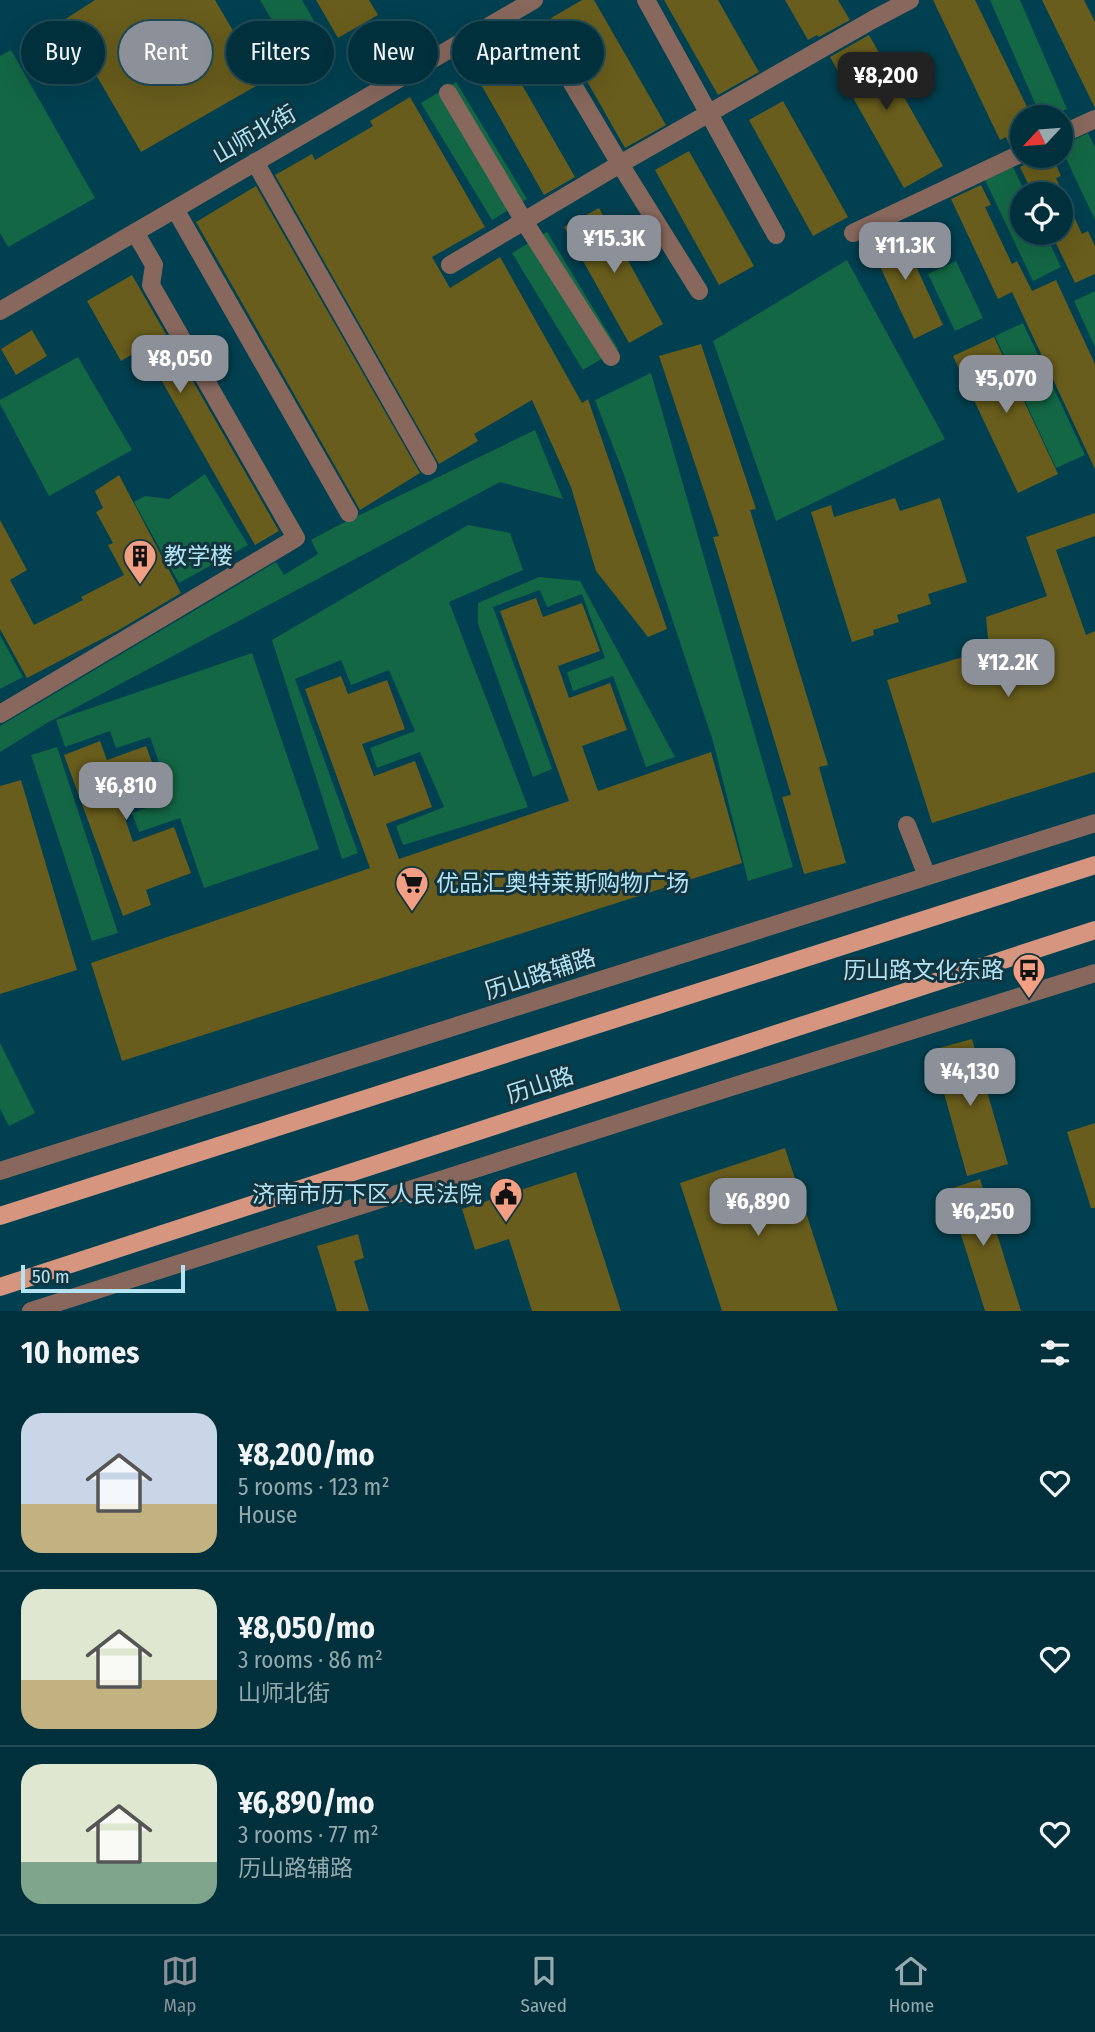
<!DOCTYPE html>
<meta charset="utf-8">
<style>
:root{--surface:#00303c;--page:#0e3c47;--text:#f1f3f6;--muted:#95a9af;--line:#224b56;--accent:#8c9099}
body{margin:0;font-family:"Fira Sans Condensed","Noto Sans SC",sans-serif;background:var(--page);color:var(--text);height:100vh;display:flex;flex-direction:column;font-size:26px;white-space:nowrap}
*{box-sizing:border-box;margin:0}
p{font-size:23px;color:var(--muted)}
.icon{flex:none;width:38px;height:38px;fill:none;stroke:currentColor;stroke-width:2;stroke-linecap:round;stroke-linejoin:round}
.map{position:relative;height:1311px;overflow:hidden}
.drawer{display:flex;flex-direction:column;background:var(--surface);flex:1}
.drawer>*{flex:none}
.top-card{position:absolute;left:21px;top:21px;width:700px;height:63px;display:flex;gap:14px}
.needle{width:46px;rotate:244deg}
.fabs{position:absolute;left:1010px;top:105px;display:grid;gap:14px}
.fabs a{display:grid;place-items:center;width:63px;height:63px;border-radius:50%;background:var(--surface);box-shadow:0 7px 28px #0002,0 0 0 2px var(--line);font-size:35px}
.scale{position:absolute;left:21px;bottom:18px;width:164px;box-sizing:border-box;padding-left:7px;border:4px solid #b4e3f3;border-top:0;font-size:19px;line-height:24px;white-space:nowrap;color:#b4e3f3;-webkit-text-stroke:5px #12343e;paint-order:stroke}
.price{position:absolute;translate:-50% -60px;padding:0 16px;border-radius:14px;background:var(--accent);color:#fff;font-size:23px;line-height:46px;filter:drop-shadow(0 2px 4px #0008)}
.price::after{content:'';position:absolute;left:50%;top:42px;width:21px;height:16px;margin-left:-10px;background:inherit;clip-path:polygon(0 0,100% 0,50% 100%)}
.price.selected{background:#222;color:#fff}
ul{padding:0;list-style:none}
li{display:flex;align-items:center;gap:21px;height:175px;padding:0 21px}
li+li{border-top:2px solid var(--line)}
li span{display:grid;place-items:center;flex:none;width:196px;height:140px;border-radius:21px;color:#555}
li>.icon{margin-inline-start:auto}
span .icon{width:84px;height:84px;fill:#fffc;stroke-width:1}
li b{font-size:30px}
h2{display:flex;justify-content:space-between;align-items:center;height:84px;padding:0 21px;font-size:30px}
.chip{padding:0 24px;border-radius:32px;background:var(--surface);box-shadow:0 7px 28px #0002,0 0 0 2px var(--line);font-size:24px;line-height:63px}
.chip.selected{background:var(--accent);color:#fff}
.tab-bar{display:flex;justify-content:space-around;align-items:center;height:98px;border-top:2px solid var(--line);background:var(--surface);font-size:19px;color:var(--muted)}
.tab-bar a{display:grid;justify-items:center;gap:4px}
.tab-bar .selected{color:var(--accent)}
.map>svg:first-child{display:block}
.green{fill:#136744}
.building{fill:#685d1c}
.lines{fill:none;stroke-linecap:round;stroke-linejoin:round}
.minor{stroke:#88685d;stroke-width:18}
.major{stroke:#d5957f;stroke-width:18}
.labels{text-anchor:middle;stroke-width:6;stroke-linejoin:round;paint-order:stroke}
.street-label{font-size:23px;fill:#b4e3f3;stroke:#12343e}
.poi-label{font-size:23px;fill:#b4e3f3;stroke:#12343e;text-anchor:start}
</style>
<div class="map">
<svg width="1095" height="1311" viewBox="0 0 1095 1311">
<rect width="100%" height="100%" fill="#004050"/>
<!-- green -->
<path class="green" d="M260,0H302L333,53L302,71Z
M990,0H1020L1067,109L1049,117H1041Z
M11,50L95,198L8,247L0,233V56Z
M456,82L527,199L492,220L421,103Z
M1088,133L1095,147V220L1061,148V146Z
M1013,167L1026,194H1022V233H1045L1061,267L1033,281L985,180Z
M547,232L618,349L583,370L512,253Z
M847,260L945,439L776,521L713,341Z
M956,261L983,318L955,331L928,274Z
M1095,291V347L1074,301Z
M1023,323L1085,455L1056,468L995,336Z
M78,357L132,450L49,496L0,404V400Z
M651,373L793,867L748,881L713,741L623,472L595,400Z
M535,430L563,499L500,482L47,723L0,752V726L276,562L284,575L318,554L311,540L333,528Z
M205,474L248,545L179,583L134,502L145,496L169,499Z
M468,525L510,533L523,570L449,602L528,807L403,845L396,826L444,807L420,752L377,768L370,748L415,731L389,670L351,685L341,660L295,679L358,853L342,859L272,640Z
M539,577L580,581L675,757L646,767L613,676L573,691L567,672L605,658L582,594L547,607L540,590L493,607L552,769L533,777L478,624V603Z
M0,635L23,677L0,689Z
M252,653L319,849L204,888L180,818L139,832L132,813L172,799L150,737L116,748L110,731L65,747L56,720Z
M57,747L118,933L92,941L31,755Z
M0,1043L35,1113L9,1126L0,1109Z"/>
<!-- building -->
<path class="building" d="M95,0H215L263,82L141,152L64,20Z
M316,0H369L378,15L338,38Z
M582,0H594L666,125L625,148L551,18Z
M664,0H718L759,72L718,95Z
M785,0H838L850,20L819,37L817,35L808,40Z
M933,0H975L1032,117H1022V142L1010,146L1006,137L1000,140Z
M1042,0H1084L1095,22V108Z
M869,35L943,166L904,188L830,57Z
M502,50L575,177L544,195L471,67Z
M410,97L485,227L432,257L450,288L500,257L582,403L588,399L667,629L648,637L596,571L571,487L532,400L474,434L478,441L439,464L275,175L312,154L315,160L373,126L370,121Z
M783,101L848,217L813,236L749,120Z
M689,151L754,266L719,285L655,170Z
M1043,156H1052L1061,176L1056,178L1082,234L1088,231L1095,246V274L1075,283L1051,233H1060V194H1033L1020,167Z
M981,185L991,205L985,207L1012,264L1017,261L1032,291L1056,280L1095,364V469L1012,292L998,299L951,199Z
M256,186L420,473L360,510L196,222Z
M599,208L663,324L629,343L564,227Z
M897,225L943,325L914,339L867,239Z
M132,275L279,531L255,545L143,348L121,361L87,301Z
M32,330L47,356L16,375L1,349Z
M994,337L1058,474L1018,493L953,356Z
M701,344L756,509L750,510L828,765L819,767L846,863L804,874L782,797L791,795L713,537L719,536L659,356Z
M119,475L181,593L117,631L27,678L0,629V520L27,570L10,580L34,625L83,600L81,597L124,575L108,545L113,543L96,512L103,508L95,491Z
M895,498L900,511L940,498L967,582L928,594L931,604L897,615L899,622L873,630L874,635L852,642L811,512L831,505L834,517Z
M1095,513V536L1056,550L1086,635L1095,631V772L932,823L887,680L989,649L986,617L1047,596L1026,537Z
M536,598L543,617L582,603L600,651L558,666L569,698L610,683L627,730L582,746L598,791L711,752L742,863L122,1061L91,963L370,868L305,689L341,676L348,694L387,680L405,729L362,744L374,776L415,761L432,807L386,824L399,859L569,801L500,611Z
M100,741L107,760L146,746L164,795L122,810L133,842L174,827L191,873L146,890L151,905L123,916L64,755Z
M21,780L77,970L0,994V786Z
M972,1039L1008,1164L967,1176L932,1050Z
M1095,1123V1208H1091L1067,1132Z
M785,1148L838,1311H722L680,1183Z
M576,1172L621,1311H532L509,1239L475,1250L462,1209Z
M980,1179L1021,1311H985L947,1190Z
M358,1234L364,1258L354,1261L369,1311H337L317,1246Z"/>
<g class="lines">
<!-- minor -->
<path class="minor" d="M646,0L776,235
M541,31L620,164L699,291
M448,93L524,221L611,357
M1060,135L1095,119
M255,162L428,466
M175,209L349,513
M853,233L1022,153
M450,265L620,164L874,19L910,0
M0,311L534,0
M0,714L296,538L151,285L154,265L135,232
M907,825L927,876
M0,1171L1095,823
M31,1311L728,1088L1095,973"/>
<!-- major -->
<path class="major" d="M0,1216L1095,865
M0,1287L1095,930"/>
</g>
<!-- icons -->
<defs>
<symbol id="building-pin" viewBox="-11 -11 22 30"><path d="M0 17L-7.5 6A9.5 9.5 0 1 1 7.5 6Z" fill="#f39f83" stroke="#12343e"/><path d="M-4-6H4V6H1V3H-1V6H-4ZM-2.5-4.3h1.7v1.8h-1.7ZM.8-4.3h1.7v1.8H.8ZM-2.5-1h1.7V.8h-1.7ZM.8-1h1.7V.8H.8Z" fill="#111"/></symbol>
<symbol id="supermarket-pin" viewBox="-11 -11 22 30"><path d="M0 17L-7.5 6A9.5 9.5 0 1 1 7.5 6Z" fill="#f39f83" stroke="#12343e"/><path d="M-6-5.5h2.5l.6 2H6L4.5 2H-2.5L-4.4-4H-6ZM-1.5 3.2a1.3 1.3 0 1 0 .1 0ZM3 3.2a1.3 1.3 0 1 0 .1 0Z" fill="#111"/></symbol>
<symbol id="bus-pin" viewBox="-11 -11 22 30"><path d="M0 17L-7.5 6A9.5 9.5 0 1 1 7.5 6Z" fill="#f39f83" stroke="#12343e"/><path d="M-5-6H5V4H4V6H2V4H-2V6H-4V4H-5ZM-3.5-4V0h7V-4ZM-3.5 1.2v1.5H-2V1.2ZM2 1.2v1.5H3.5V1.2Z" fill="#111"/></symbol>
<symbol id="civic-pin" viewBox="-11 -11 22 30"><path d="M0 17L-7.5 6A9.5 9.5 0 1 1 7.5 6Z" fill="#f39f83" stroke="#12343e"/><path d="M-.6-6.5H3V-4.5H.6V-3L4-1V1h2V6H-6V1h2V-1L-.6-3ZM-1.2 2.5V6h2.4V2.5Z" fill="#111"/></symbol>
</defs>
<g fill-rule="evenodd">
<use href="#building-pin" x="121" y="537" width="38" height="52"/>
<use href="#supermarket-pin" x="393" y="864" width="38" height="52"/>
<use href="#bus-pin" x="1010" y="951" width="38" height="52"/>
<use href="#civic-pin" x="487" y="1175" width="38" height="52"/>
</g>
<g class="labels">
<!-- street labels -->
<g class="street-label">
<text transform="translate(254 134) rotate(-30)" y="8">山师北街</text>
<text transform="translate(540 974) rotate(-18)" y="8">历山路辅路</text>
<text transform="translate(540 1085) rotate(-18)" y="8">历山路</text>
</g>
<!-- poi labels -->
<g class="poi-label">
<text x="164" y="564">教学楼</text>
<text x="436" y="891">优品汇奥特莱斯购物广场</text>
<text x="1004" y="978" text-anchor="end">历山路文化东路</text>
<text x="482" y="1202" text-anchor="end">济南市历下区人民法院</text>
</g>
</g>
</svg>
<div class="fabs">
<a><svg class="needle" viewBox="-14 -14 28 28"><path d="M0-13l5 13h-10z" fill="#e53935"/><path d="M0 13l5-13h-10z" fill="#95a9af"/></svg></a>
<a><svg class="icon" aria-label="locate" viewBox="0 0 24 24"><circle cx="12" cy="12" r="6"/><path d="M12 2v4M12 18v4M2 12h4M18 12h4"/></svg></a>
</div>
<div class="scale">50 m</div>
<b class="price selected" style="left:886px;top:112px">¥8,200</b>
<b class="price" style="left:614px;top:275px">¥15.3K</b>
<b class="price" style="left:905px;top:282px">¥11.3K</b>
<b class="price" style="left:180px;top:395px">¥8,050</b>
<b class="price" style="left:1006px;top:415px">¥5,070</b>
<b class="price" style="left:1008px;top:699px">¥12.2K</b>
<b class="price" style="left:126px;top:822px">¥6,810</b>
<b class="price" style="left:970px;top:1108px">¥4,130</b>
<b class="price" style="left:758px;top:1238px">¥6,890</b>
<b class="price" style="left:983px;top:1248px">¥6,250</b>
<div class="top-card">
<a class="chip">Buy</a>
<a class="chip selected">Rent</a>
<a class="chip">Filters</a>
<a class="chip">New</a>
<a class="chip">Apartment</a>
</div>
</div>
<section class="drawer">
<h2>10 homes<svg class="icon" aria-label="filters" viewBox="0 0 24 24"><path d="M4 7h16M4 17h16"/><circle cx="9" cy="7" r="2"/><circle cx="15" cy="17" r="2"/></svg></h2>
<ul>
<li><span style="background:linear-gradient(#c9d6e8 65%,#c2b280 0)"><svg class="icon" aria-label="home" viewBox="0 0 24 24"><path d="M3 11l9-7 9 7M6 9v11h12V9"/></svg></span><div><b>¥8,200/mo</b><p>5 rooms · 123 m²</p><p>House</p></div><svg class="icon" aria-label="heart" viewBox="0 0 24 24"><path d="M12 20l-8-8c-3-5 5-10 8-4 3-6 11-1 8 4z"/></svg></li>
<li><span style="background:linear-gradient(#dfe7d0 65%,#c2b280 0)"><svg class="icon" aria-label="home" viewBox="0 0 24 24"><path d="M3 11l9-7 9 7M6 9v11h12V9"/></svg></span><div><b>¥8,050/mo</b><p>3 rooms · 86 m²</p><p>山师北街</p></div><svg class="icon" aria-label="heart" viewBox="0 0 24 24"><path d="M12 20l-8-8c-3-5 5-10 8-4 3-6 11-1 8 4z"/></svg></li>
<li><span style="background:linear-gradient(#dfe7d0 70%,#7fa58c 0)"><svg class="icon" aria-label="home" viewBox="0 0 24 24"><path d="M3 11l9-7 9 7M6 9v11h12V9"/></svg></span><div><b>¥6,890/mo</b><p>3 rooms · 77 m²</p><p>历山路辅路</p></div><svg class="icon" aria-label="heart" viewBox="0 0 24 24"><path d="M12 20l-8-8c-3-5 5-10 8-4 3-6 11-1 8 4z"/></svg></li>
</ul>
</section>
<nav class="tab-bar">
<a class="selected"><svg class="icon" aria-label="map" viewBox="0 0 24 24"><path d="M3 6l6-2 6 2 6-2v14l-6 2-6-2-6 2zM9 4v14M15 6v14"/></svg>Map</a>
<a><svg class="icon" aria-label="saved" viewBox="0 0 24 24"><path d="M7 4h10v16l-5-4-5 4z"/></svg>Saved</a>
<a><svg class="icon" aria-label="home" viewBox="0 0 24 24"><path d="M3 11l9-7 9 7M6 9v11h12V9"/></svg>Home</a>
</nav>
